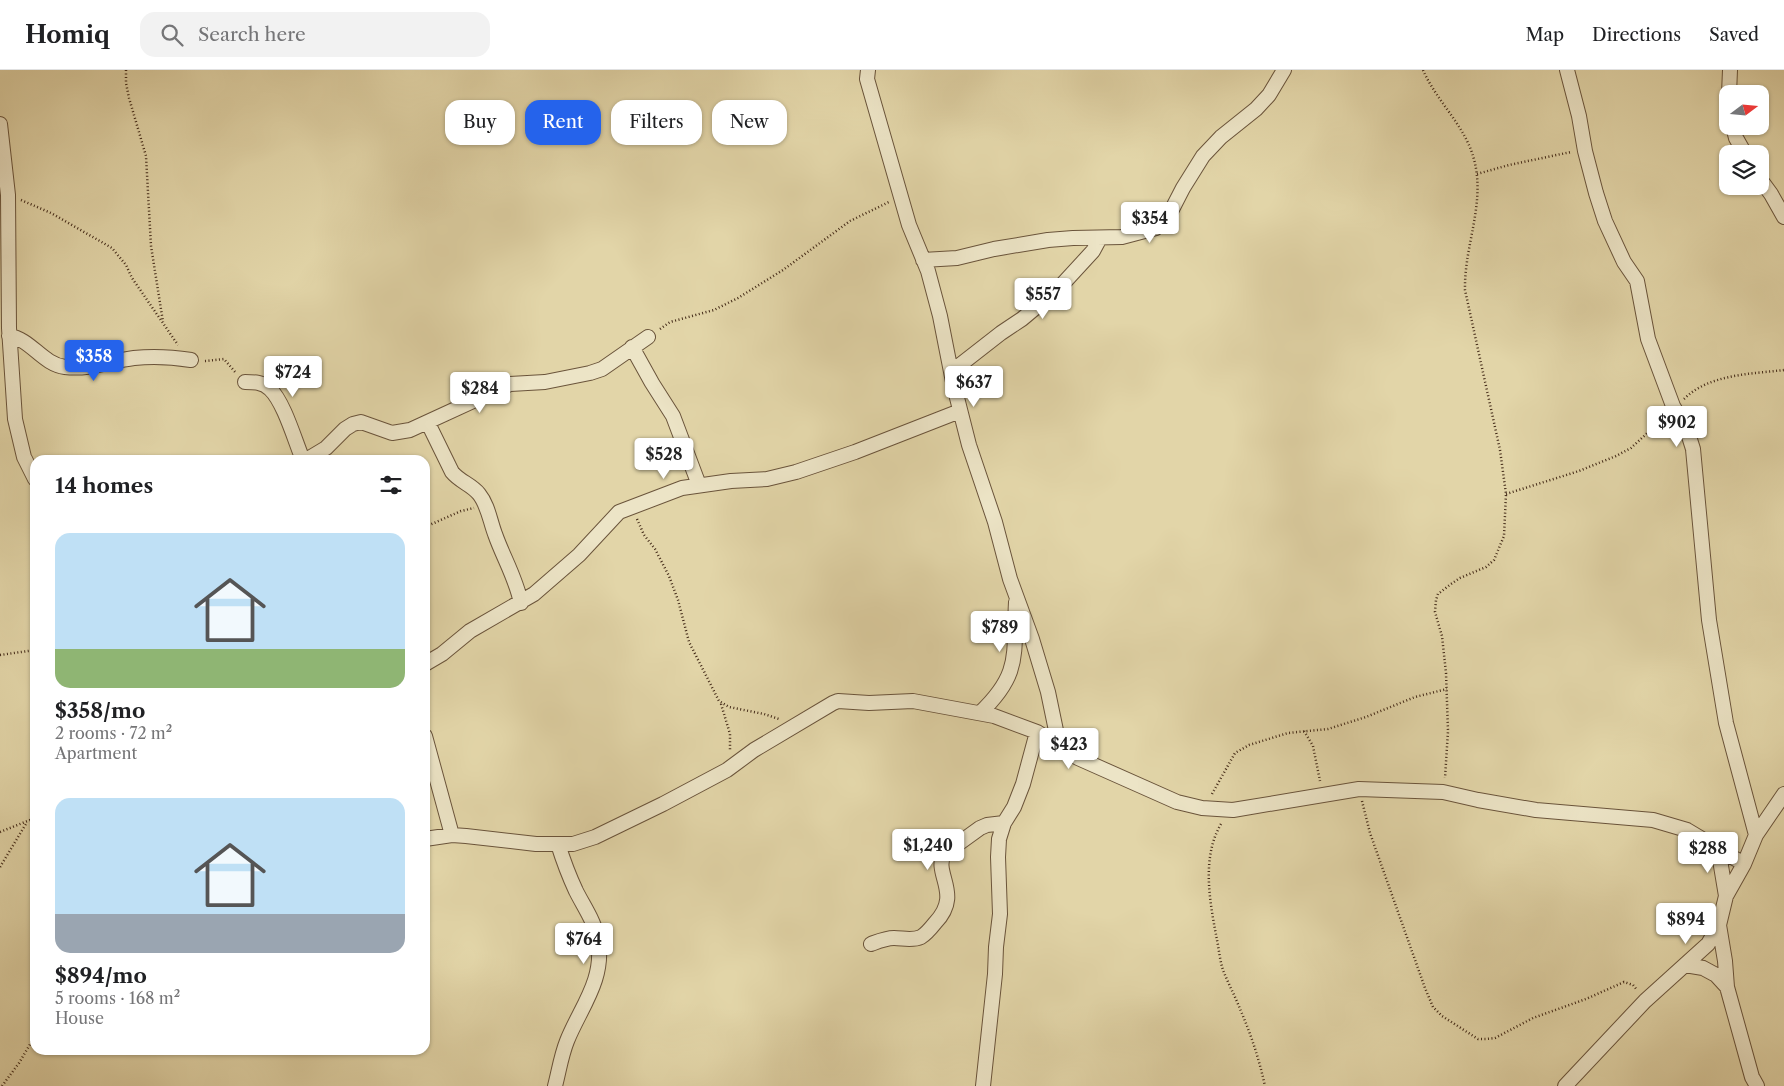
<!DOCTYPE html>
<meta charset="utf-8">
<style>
:root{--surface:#fff;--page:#f2f2f2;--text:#202124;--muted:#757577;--line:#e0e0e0;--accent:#2563eb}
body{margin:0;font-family:"Libre Caslon Text",serif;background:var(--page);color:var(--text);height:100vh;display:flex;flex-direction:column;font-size:19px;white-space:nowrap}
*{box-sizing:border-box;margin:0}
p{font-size:16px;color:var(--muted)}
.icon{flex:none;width:28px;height:28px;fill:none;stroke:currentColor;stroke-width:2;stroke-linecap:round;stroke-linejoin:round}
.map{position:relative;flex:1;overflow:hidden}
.details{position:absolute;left:30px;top:385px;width:400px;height:600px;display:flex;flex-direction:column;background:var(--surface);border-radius:15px;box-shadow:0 1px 4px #0004}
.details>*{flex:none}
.top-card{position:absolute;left:445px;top:30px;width:475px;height:45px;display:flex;gap:10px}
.needle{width:32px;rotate:74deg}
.fabs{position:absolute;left:1719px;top:15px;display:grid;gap:10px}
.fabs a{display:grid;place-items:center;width:50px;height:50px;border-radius:10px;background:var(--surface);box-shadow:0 1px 4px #0004;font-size:25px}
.price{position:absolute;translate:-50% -42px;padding:0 11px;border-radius:5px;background:#fff;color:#222;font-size:16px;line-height:32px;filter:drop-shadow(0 1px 2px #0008)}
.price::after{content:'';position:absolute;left:50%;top:30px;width:15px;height:11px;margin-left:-8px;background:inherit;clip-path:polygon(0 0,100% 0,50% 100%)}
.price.selected{background:var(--accent);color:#fff}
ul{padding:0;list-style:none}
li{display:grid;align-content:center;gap:10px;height:265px;padding:0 25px}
li span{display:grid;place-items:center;height:155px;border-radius:15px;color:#555}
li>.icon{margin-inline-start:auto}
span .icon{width:90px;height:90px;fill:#fffc;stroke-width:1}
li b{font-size:21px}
h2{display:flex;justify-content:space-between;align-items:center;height:60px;padding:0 25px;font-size:21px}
.chip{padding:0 18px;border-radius:15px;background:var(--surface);box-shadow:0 1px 4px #0004;font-size:18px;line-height:45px}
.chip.selected{background:var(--accent);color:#fff}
header{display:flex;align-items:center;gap:30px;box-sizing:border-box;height:70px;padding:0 25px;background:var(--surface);border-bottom:1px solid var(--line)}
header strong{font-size:24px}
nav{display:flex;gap:28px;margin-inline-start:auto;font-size:18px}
.search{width:350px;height:45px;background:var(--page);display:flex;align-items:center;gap:12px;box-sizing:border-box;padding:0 18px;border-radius:15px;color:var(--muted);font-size:19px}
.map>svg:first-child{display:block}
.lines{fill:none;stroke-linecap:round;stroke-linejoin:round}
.minor-casing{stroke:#6a543b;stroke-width:16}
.path{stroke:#422917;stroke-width:2.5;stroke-dasharray:1 2.5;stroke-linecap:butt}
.minor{stroke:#ece4c6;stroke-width:14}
</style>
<header>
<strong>Homiq</strong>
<div class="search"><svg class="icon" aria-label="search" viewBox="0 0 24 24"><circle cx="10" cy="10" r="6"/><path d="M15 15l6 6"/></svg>Search here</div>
<nav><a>Map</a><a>Directions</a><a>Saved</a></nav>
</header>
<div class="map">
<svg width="1784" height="1016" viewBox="0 0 1784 1016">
<rect width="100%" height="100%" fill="#e2d5a8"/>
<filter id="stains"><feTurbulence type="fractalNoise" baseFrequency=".004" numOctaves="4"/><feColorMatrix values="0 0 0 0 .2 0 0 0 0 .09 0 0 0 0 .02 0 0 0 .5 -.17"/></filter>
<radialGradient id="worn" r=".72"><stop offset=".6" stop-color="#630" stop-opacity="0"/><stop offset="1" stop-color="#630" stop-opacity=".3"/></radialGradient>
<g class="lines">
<defs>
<path id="minor" d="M868,0L867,9L909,155L928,201L940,246L953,312L969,375L995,452L1010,509L1032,569L1048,622L1059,675
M1567,0L1579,46L1585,81L1596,123L1605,151L1624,192L1637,211L1648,269L1673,336L1687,360L1693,379L1709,550L1726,653L1756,765
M1729,24L1730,0
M0,54L8,125L9,258L15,349L24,387L35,409
M1733,56L1736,68L1745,84
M1760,109L1771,124L1784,147
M923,190L957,188L994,179L1048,170L1073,168L1122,167L1156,158L1166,151L1183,118L1203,86L1221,67L1256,39L1269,25L1284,0
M9,266C31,269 42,294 65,297C90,300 110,291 134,288C153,286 172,287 191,290
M632,277L652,313L673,346L699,415
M951,302L1001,263L1022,249L1059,218L1093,181L1100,168
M245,312C254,312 263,312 270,319C284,332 295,371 303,390
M428,353L452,402C460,412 471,414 479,424C488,435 490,451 495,464C503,487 516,508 521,533
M306,390L326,378L345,359L353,354L361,352L392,363L410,360L510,314L545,312L590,303L602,299L648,267
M425,594L442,584L470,561L534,524L579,485L619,442L682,418L731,411L767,409L796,402L855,382L960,341
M980,643C1022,603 1013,584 1016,532
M425,666L452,765
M425,769L452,765L466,766L536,774H573L595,767L663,734L727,700L754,680L833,633L838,631L869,633L913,631L994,646L1037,662L1078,688L1177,732L1202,738L1233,740L1359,719L1443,722L1478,730L1536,740L1653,750L1687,760L1744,794
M1718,778L1726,826
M1719,855L1725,891L1727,917
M871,874C879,871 886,868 894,868C903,868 912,871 921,867C926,864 931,858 935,853C963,824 933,804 944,784L980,758L987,755L1004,753
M1685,895L1703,898L1716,905L1727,917L1752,1007L1757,1016
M555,1016C559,1001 561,986 567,971C580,938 605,910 598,870C595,852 584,837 576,821C569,806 563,790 558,774
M983,1016L995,904L996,877L1000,844L998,787L999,769L1004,753L1014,737L1023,714L1037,662
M1565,1016L1645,931L1708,874L1719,855L1726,826L1744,794L1756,765L1784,724"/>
</defs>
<!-- minor casing -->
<use href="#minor" class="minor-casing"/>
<!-- path -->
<path class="path" d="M126,0V13L129,28L146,86L151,176L163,252
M1423,0C1435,28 1460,51 1471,80C1489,128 1464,172 1465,220L1500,380L1506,424L1504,466L1494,490L1486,497L1460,508L1451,514L1438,524L1436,530L1435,542L1442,566L1446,603L1448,661L1445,708
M1477,104L1509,95L1571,82
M21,130L51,143L112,178L126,195L132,208L178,275
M660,259L670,252L714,240L738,228L783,200L850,151L889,132
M205,291L224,289L236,303
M1684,329C1709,304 1751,304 1784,300
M1506,424L1579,401L1616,386L1631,378L1655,356L1666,351
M637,449L644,465L655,479L669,506L678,530L689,572L719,631L729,637L764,644L779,649
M425,457L461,441L474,438
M0,585L35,580
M721,634L730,664V680
M1304,661L1313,676L1320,711
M1212,724L1235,683L1249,675L1288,663L1328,659L1366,647L1415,627L1447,619
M1362,731L1370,763L1425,918L1433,937L1442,946L1478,969H1486L1495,968L1533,948L1586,929L1624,912L1633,915L1637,920
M1221,754C1201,788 1210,833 1217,870C1219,880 1220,891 1223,900C1228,913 1235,926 1240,939C1251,964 1259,989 1265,1016
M0,762L35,748
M0,797L27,752
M2,1016L19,993L35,966"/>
<!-- minor -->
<use href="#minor" class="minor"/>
</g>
<rect width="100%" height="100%" filter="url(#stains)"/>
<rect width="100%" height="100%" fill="url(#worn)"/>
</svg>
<div class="fabs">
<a><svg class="needle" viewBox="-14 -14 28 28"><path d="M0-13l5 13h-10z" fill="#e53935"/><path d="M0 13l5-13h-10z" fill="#757577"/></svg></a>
<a><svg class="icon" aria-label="layers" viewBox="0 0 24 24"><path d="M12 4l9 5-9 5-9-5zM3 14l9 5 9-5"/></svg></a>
</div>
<b class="price" style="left:1150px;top:174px">$354</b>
<b class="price" style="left:1043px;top:250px">$557</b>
<b class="price selected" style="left:94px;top:312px">$358</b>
<b class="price" style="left:293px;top:328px">$724</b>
<b class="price" style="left:974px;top:338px">$637</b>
<b class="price" style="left:480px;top:344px">$284</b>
<b class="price" style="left:1677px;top:378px">$902</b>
<b class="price" style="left:664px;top:410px">$528</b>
<b class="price" style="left:1000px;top:583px">$789</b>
<b class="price" style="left:1069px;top:700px">$423</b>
<b class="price" style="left:928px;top:801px">$1,240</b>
<b class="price" style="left:1708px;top:804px">$288</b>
<b class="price" style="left:1686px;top:875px">$894</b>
<b class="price" style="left:584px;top:895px">$764</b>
<div class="top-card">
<a class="chip">Buy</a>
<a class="chip selected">Rent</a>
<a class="chip">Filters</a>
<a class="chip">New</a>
</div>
<section class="details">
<h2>14 homes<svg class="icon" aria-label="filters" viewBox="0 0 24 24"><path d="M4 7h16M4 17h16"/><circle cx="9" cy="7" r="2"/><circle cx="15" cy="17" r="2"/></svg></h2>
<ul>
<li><span style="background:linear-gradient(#bfe0f5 75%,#8fb573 0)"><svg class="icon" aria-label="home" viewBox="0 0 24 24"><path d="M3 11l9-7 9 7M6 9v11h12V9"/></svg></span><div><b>$358/mo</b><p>2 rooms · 72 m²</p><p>Apartment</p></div></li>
<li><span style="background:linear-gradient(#bfe0f5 75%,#9aa5b1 0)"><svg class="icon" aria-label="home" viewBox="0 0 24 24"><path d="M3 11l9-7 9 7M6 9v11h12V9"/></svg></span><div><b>$894/mo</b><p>5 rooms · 168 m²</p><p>House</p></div></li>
</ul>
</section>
</div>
